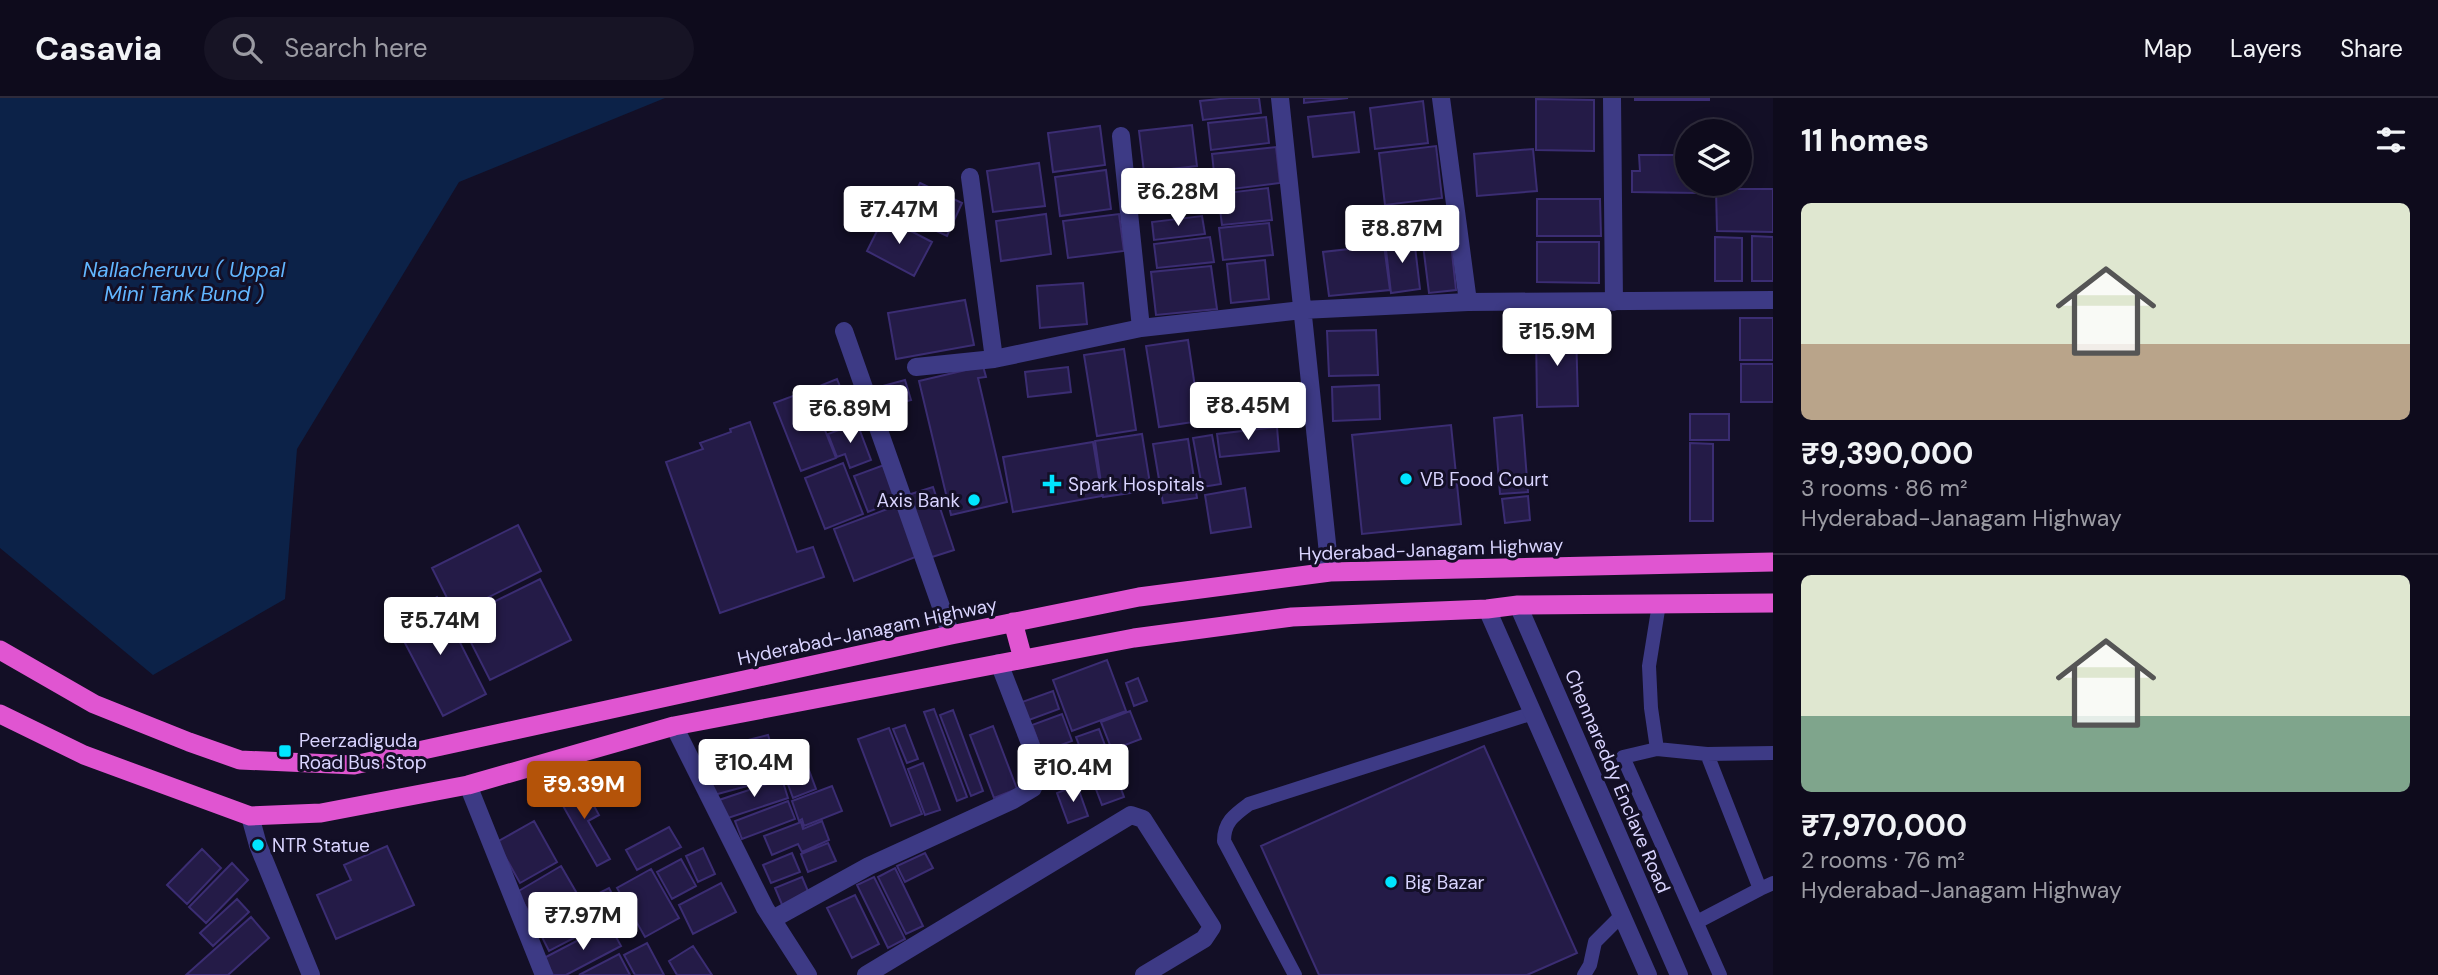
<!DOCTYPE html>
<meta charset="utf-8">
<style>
:root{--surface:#0e0b1c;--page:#171425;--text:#f1f3f6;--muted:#9b9ba3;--line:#2e2b3b;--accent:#b45309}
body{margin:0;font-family:"DM Sans",sans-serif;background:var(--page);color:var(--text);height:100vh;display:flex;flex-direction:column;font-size:26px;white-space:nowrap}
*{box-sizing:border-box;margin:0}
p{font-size:23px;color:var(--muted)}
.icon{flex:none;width:38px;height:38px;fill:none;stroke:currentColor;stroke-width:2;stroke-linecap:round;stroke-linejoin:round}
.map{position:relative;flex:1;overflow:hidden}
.drawer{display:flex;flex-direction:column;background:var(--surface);width:665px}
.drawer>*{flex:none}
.tools{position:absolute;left:1675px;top:21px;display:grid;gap:14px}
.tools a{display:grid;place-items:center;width:77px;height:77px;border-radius:50%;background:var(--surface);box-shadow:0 4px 18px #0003,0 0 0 2px var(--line);font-size:35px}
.price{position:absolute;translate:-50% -60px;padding:0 16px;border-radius:7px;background:#fff;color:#222;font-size:23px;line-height:46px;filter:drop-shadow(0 2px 4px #0008)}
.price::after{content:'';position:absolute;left:50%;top:42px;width:21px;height:16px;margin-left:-10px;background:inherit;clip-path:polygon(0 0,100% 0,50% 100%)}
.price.active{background:var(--accent);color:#fff}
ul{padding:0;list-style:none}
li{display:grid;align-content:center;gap:14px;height:371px;padding:0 28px}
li+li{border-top:2px solid var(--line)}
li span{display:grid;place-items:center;height:217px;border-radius:10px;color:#555}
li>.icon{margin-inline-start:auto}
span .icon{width:126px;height:126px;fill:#fffc;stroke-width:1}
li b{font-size:30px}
h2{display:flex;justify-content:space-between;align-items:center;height:84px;padding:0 28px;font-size:30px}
header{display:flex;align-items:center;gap:42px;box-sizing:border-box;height:98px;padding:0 35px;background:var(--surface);border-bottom:2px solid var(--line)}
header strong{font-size:33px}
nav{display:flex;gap:38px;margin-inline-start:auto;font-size:24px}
.search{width:490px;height:63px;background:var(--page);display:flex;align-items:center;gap:18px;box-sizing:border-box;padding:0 24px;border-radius:38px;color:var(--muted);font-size:26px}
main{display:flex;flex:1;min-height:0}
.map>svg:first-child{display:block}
.water{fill:#0c2248}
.building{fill:#241b47;stroke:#3b2d73;stroke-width:2}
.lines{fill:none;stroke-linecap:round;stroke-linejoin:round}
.service{stroke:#3d3a85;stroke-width:14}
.minor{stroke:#3d3a85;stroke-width:18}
.tertiary{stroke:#3d3a85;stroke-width:18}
.trunk{stroke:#e055d1;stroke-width:19}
.poi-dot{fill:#00e5ff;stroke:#130f26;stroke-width:2.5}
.labels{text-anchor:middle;stroke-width:6;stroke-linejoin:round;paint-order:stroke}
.poi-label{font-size:19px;fill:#d9d4ff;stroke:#130f26;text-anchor:start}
.street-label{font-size:19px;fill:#d9d4ff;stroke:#130f26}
.water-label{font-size:21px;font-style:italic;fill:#62b6ff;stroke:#130f26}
</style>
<header>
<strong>Casavia</strong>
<div class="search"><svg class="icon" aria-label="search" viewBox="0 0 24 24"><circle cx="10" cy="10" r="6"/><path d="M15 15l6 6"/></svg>Search here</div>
<nav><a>Map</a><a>Layers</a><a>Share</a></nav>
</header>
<main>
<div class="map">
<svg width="1773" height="877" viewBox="0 0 1773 877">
<rect width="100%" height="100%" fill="#130f26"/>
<!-- water -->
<path class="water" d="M0,0H665L459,84L297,351L285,501L153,577L0,450Z"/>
<!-- building -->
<path class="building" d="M1230,0H1259L1261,15L1203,22L1200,3Z
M1304,0H1348L1304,5Z
M1635,0H1709V2H1635Z
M1536,1L1594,2V53L1536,52Z
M1423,3L1428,45L1375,51L1370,10Z
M1354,14L1359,54L1313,59L1308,19Z
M1266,19L1269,45L1211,52L1208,25Z
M1192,27L1197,68L1144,74L1139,33Z
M1100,28L1105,67L1053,74L1048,35Z
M1436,48L1442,100L1385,107L1379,55Z
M1276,49L1280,85L1216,93L1212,56Z
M1533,51L1537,93L1477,98L1474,56Z
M1639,57H1687V86H1698V95L1632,94V73H1640Z
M1039,65L1045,108L993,114L987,73Z
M1106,72L1111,111L1060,118L1055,79Z
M920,85L962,105L947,138L904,118Z
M1268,90L1272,122L1222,127L1218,96Z
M1716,91H1773V134L1717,133Z
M1537,101H1600L1601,138H1537Z
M1046,116L1051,156L1001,163L996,123Z
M1119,116L1124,153L1068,160L1063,123Z
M1202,118L1205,136L1154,142L1152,124Z
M884,119L932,144L914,178L867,153Z
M1269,125L1273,157L1223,162L1219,130Z
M1450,136L1456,192L1429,195L1422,139Z
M1752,138L1773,139V183H1752Z
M1210,139L1214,164L1157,170L1154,146Z
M1715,139L1742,140V183H1715Z
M1414,140L1420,191L1391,195L1385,143Z
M1537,144H1599V185L1537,184Z
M1384,147L1390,192L1329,198L1323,154Z
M1265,162L1269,201L1231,205L1227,166Z
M1211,168L1217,211L1156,217L1151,174Z
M1083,185L1087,226L1040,230L1037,188Z
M965,202L974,247L896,261L888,215Z
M1740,220H1773V262H1740Z
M1576,230L1578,308L1537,309L1536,231Z
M1376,232L1378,277L1329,278L1327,233Z
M1188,242L1200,323L1159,329L1146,248Z
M1124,251L1136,332L1097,338L1084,257Z
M1741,266H1773V304H1741Z
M983,268L986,279L978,280L1007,404L951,417L919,283Z
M1068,269L1071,294L1028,299L1025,274Z
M837,281L853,321L828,331L812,291Z
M905,282L911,302L877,311L872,291Z
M1379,287L1380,321L1333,323L1332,289Z
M809,292L836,360L801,373L774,305Z
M1690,316H1729V342H1690Z
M1522,317L1528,394L1500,396L1494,320Z
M750,324L797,454L813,449L824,479L720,515L666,364L703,351L700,345L731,334L730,331Z
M857,325L871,362L850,370L845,356L837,359L828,336Z
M1451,327L1461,426L1362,436L1352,337Z
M1277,329L1279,353L1220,359L1217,336Z
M1142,336L1151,392L1103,399L1095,343Z
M1212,337L1221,386L1202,389L1193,340Z
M1188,341L1197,400L1163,405L1153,346Z
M1093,344L1102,398L1013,414L1003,359Z
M1690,345L1713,346V423H1690Z
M843,365L863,416L825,431L805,380Z
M884,367L898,402L868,414L854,378Z
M933,389L954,452L929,460L908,397Z
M1245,390L1251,429L1211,435L1205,397Z
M1528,398L1530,422L1505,425L1502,401Z
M898,407L918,458L854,483L834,431Z
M518,427L541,473L455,516L432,470Z
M540,481L571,542L490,582L459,521Z
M437,499L486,596L443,618L393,522Z
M1107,562L1126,613L1072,633L1053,582Z
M1138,580L1147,603L1134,608L1126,585Z
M1053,593L1059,611L1029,622L1022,604Z
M934,611L967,699L957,703L924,614Z
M953,612L983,693L971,698L940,617Z
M1130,613L1141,641L1112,652L1101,624Z
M1062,616L1072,643L1042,654L1032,627Z
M905,627L918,661L907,665L893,631Z
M993,628L1017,691L994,700L970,637Z
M889,630L922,716L891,728L858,641Z
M1099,631L1124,699L1102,707L1076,639Z
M768,637L774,656L705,673L700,654Z
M798,643L816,691L793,700L775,651Z
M1484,648L1577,855L1527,877H1319L1261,748Z
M775,659L780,679L714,697L708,677Z
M923,665L940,712L925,717L908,671Z
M782,681L788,700L725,721L719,702Z
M582,686L599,717L588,723L610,761L597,768L558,699Z
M1077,687L1088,718L1068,725L1057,695Z
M832,688L842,713L804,728L802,721L799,723L792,703Z
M788,703L795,721L742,741L735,723Z
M534,723L557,764L520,785L497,744Z
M822,723L829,742L802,754L798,746L772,757L764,738L801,724L803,731Z
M669,729L681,749L637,772L626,752Z
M828,745L836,763L808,774L801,756Z
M387,748L414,807L336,841L317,797L351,782L344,767Z
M703,750L715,776L698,784L686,758Z
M202,751L221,770L187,806L167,787Z
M792,755L800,774L771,785L763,767Z
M925,755L933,770L905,784L897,768Z
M681,761L696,788L672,801L657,774Z
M232,765L248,782L206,825L189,809Z
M561,768L579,799L535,824L517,794Z
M895,770L923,828L906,836L878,779Z
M651,771L679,820L645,839L617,790Z
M802,779L810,798L783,809L775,790Z
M874,779L905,841L888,850L857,787Z
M721,785L736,814L693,836L679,807Z
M609,790L622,815L549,853L536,827Z
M855,797L879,846L852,860L827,810Z
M237,801L249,814L213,848L200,835Z
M251,819L269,840L228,877H186Z
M609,826L621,848L566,877H553L544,860Z
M647,845L664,877H635L624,857Z
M693,848L712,877H677L669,863Z
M619,856L630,877H579Z"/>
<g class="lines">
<!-- service -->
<path class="service" d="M1659,506L1649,568L1651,610L1657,651L1623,659L1720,877
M1657,651L1707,656L1773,655
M1707,656L1760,791L1773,785
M1697,824L1760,791
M1295,877L1224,743C1224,724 1234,717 1249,706L1533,615
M1584,877L1590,867L1595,844L1622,817"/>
<!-- minor -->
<path class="minor" d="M1280,0L1330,474
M1441,0L1468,204
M1612,0L1614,204
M1121,38L1141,230
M970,79L994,261
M844,233L951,537
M916,269L994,261L1141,230L1302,212L1468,204L1773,202
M1518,507L1679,877
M1487,511L1648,877
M674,628L765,810L808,877
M468,687L544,877
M773,821L869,768L1013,702L1033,690L1037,676L1036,661L999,565
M866,877L1131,717L1143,721L1212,829L1204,841L1144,877"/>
<!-- tertiary -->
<path class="tertiary" d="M250,718L258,747L311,877"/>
<!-- trunk -->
<path class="trunk" d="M1013,524L1023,561
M0,552L94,606L189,644L240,662L354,667L951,537L1139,499L1330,474L1773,464
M0,616L84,657L250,718L321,715L468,687L674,628L1134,540L1292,519L1487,511L1518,507L1773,505"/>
</g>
<!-- markers -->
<g class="poi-dot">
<circle cx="1406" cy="381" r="7"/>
<path d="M1048.5 375.5h7v7h7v7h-7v7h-7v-7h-7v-7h7z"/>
<circle cx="974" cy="402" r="7"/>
<rect x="278" y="646" width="14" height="14" rx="3.5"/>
<circle cx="258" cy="747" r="7"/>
<circle cx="1391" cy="784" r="7"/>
</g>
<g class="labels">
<!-- poi labels -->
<g class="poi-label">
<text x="1420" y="388">VB Food Court</text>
<text x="1068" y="393">Spark Hospitals</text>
<text x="960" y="409" text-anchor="end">Axis Bank</text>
<text x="299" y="649">Peerzadiguda<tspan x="299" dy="22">Road Bus Stop</tspan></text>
<text x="272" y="754">NTR Statue</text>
<text x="1405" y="791">Big Bazar</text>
</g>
<!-- street labels -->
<g class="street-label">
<text transform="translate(1431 451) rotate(-2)" y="7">Hyderabad-Janagam Highway</text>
<text transform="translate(867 533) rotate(-12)" y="7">Hyderabad-Janagam Highway</text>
<text transform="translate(1618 683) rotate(67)" y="7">Chennareddy Enclave Road</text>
</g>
<!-- water labels -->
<g class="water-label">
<text x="184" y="179">Nallacheruvu ( Uppal<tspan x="184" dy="24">Mini Tank Bund )</tspan></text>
</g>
</g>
</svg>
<div class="tools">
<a><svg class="icon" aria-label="layers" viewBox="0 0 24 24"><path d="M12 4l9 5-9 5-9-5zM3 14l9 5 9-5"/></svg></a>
</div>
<b class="price" style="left:1178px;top:130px">₹6.28M</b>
<b class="price" style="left:899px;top:148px">₹7.47M</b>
<b class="price" style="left:1402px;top:167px">₹8.87M</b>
<b class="price" style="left:1557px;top:270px">₹15.9M</b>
<b class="price" style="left:1248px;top:344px">₹8.45M</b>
<b class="price" style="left:850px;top:347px">₹6.89M</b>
<b class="price" style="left:440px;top:559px">₹5.74M</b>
<b class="price" style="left:754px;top:701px">₹10.4M</b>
<b class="price" style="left:1073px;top:706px">₹10.4M</b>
<b class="price active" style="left:584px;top:723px">₹9.39M</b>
<b class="price" style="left:583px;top:854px">₹7.97M</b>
</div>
<section class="drawer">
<h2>11 homes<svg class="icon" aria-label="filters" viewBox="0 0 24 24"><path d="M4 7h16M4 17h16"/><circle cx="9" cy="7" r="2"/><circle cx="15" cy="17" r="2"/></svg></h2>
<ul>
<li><span style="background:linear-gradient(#dfe7d0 65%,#b9a48a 0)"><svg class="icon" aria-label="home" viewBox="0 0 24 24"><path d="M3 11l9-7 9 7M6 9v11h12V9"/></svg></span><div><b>₹9,390,000</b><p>3 rooms · 86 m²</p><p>Hyderabad-Janagam Highway</p></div></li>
<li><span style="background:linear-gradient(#dfe7d0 65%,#7fa58c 0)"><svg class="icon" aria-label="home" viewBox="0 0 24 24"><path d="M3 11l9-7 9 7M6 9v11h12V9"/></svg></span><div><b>₹7,970,000</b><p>2 rooms · 76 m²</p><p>Hyderabad-Janagam Highway</p></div></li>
</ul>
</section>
</main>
